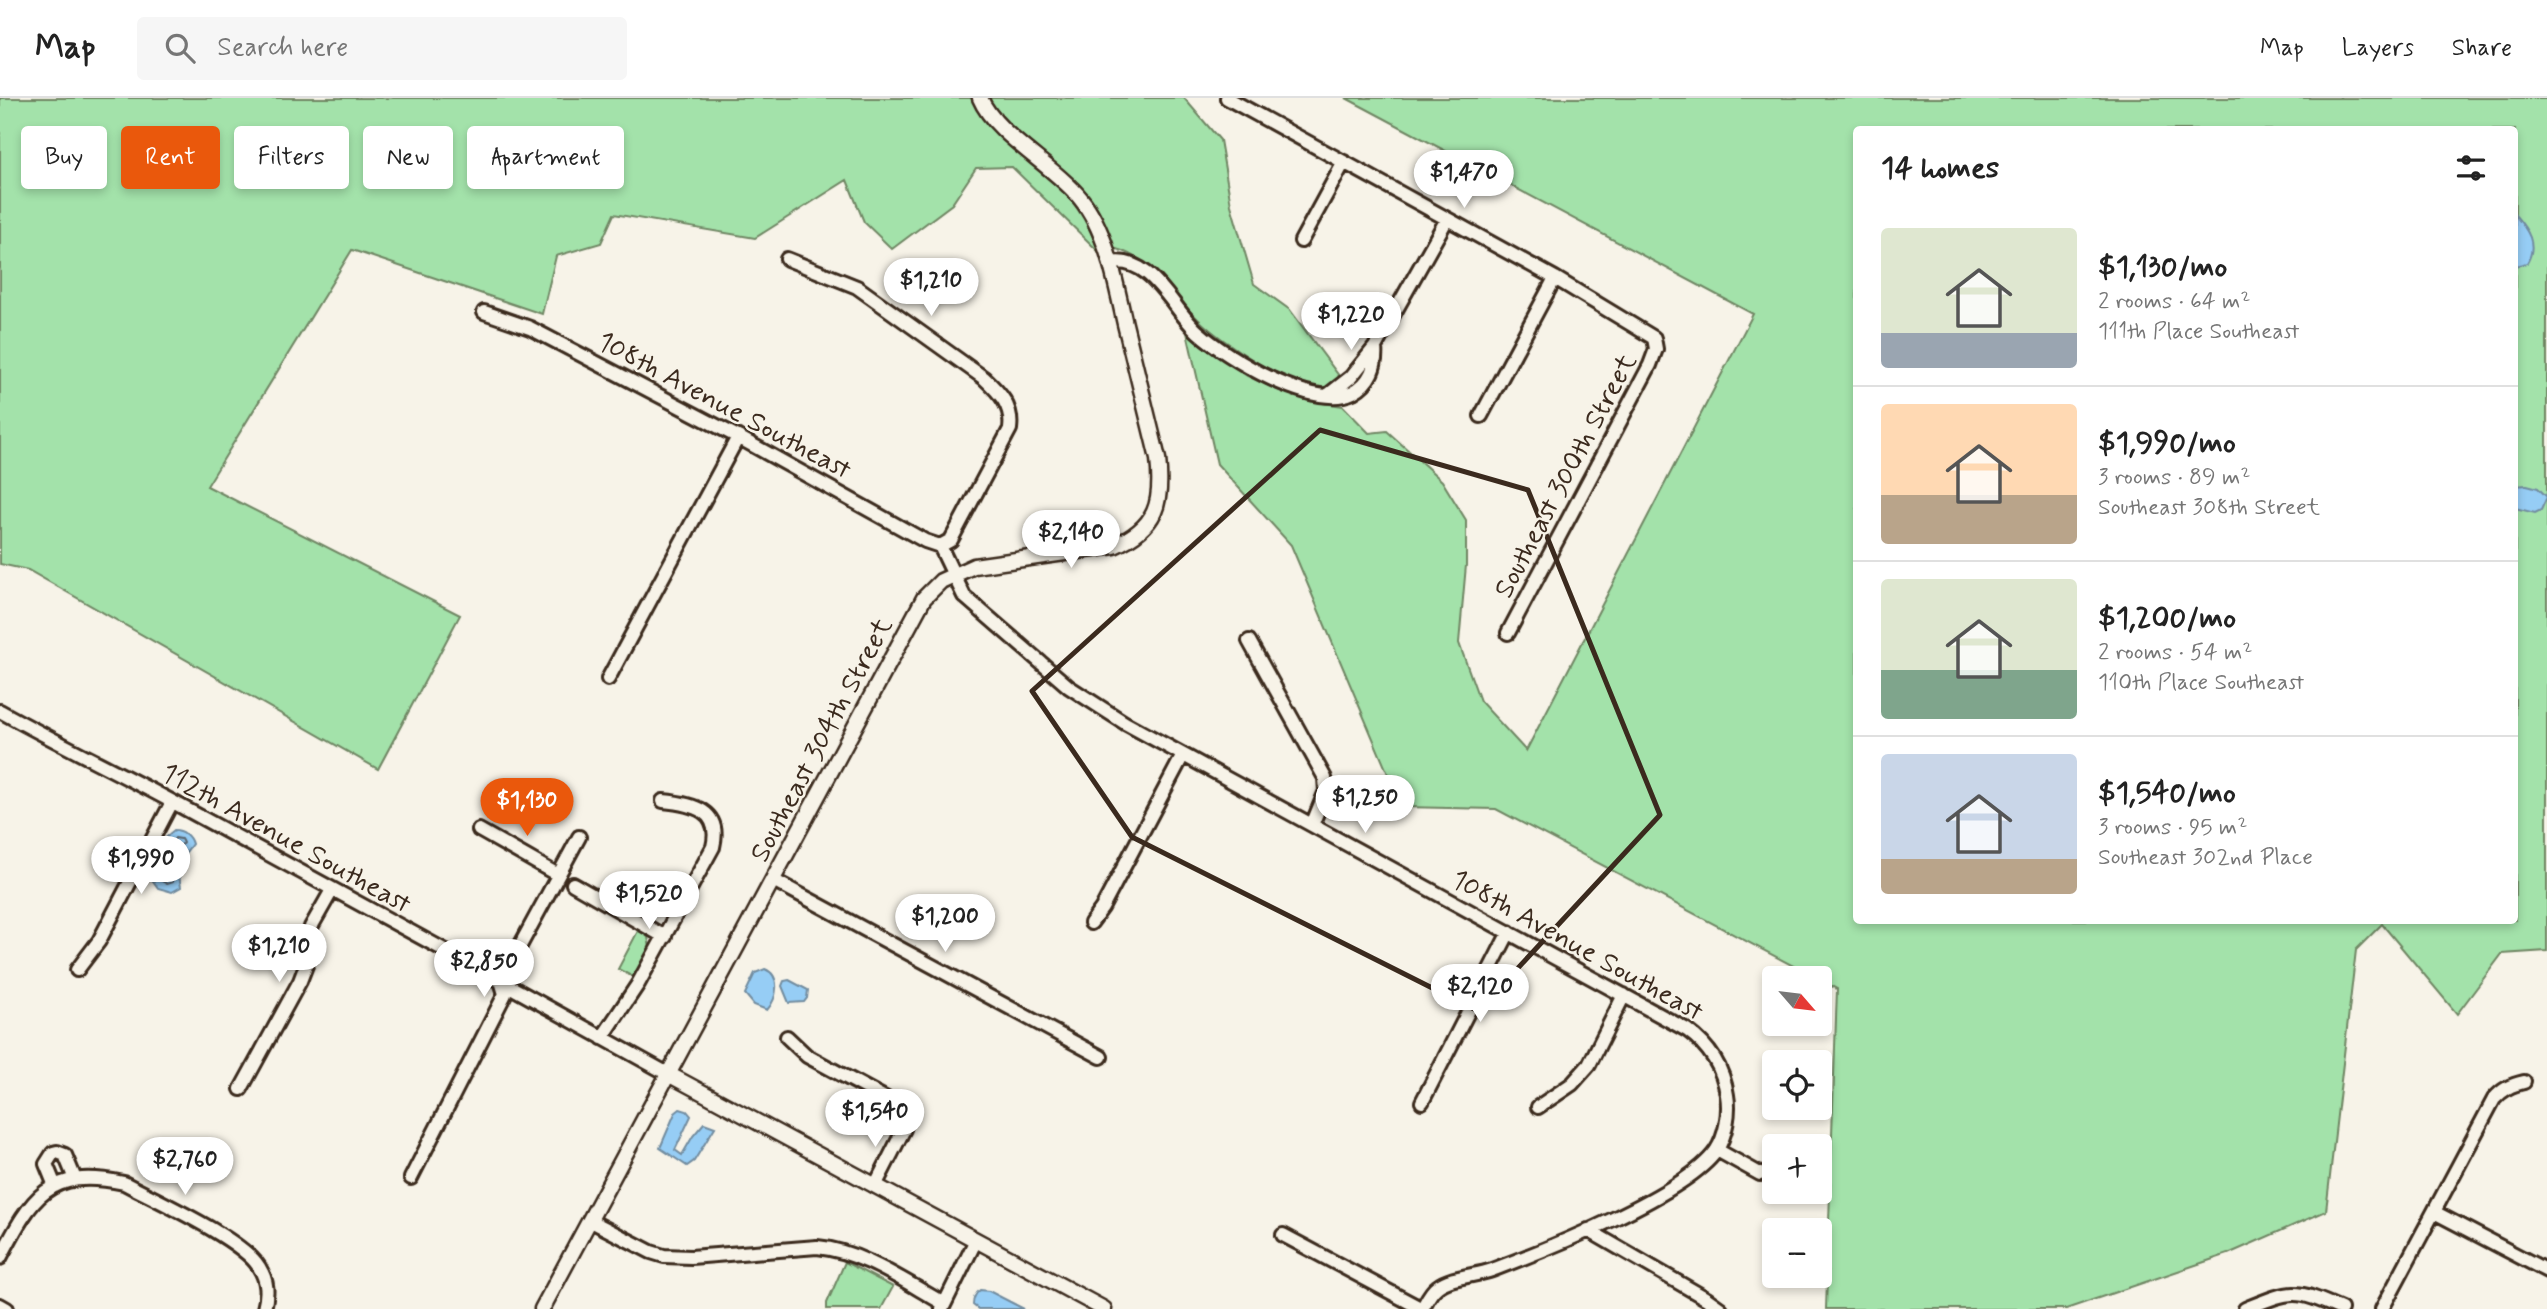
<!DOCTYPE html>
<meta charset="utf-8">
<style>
:root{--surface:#fff;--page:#f6f6f6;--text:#222;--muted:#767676;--line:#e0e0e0;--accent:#ea580c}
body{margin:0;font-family:Mynerve,sans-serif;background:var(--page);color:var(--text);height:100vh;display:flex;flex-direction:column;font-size:26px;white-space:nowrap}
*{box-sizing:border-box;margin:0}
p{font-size:23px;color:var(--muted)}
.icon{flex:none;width:38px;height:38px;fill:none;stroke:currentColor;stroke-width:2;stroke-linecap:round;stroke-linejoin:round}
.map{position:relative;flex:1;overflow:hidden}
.details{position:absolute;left:1853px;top:28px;width:665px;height:798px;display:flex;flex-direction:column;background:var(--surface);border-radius:7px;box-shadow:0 4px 10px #0003}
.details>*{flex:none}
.guide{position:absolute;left:21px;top:28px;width:665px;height:63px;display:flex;gap:14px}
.needle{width:46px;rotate:118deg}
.buttons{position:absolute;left:1762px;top:868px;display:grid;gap:14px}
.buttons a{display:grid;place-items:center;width:70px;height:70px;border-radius:7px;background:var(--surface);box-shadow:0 4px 10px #0003;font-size:35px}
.price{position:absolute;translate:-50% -60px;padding:0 16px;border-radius:24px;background:#fff;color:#222;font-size:23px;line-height:46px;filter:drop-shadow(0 2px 4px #0008)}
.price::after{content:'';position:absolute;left:50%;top:42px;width:21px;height:16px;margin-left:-10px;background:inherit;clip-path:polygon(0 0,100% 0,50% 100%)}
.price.on{background:var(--accent);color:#fff}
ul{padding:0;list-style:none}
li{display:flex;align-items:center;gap:21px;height:175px;padding:0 28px}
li+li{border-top:2px solid var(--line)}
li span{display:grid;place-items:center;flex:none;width:196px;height:140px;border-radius:7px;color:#555}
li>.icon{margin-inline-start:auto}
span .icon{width:84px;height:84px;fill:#fffc;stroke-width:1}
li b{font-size:30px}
h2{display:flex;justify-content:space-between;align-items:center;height:84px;padding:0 28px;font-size:30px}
.tag{padding:0 24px;border-radius:7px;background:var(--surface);box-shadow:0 4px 10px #0003;font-size:24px;line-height:63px}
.tag.on{background:var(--accent);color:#fff}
header{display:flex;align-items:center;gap:42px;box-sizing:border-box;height:98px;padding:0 35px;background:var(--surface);border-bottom:2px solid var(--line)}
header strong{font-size:33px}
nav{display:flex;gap:38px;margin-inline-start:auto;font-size:24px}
.search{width:490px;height:63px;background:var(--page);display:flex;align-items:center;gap:18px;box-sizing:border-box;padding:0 24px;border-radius:7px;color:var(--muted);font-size:26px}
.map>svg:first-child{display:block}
.green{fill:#a3e2aa;stroke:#6f8664;stroke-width:2;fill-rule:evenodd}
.water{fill:#96cdf5;stroke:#728c9f;stroke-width:2}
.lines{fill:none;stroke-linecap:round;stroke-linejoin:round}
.shore{stroke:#5f6b74;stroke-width:2}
.minor-casing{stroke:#3b2a1e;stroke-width:18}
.tertiary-casing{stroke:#3b2a1e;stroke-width:19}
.minor{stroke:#f7f3e8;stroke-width:12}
.tertiary{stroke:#f7f3e8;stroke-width:14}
.marked{fill:none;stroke:#3b2a1e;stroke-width:5;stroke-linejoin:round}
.labels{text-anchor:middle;stroke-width:5;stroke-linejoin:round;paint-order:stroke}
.street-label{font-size:28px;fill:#3b2a1e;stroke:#f7f3e8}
</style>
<header>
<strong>Map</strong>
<div class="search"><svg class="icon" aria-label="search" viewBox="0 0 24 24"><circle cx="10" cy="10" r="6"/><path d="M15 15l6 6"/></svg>Search here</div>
<nav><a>Map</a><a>Layers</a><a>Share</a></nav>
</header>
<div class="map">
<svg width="2547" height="1211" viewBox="0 0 2547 1211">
<rect width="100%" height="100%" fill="#f7f3e8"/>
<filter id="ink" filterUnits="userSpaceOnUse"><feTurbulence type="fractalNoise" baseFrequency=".0143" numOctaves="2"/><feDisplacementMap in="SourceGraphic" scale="14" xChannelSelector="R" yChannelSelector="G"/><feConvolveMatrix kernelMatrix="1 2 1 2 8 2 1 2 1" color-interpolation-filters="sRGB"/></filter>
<g filter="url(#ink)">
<!-- green -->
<path class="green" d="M0,0H972C992,38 1030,60 1060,90C1079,108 1090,131 1100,155L1012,69L976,70L952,106L892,151L864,124L847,82L755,140L614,116L601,145L556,158L542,216L352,152L207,388L460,517L378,671L28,472L0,466Z
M988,0H1184L1220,42L1231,107L1254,186L1290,212L1342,282C1336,285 1330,290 1323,290C1292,292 1220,243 1198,221C1170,195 1153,160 1113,150L1108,135L998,18Z
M1346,0H2547V853L2502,856L2457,916L2382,826L2356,852L2326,1113L2228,1156L2066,1211H1826L1837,891L1496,711L1402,709L1291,447L1217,366L1186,230L1218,258L1247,278L1280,293L1309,303L1343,308L1369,335L1387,333L1442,383L1466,422V467L1459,545L1480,603L1526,653L1753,216ZM1857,32H2515V822H1857Z
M639,831L648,839L650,850L635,880L618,871Z
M845,1164L893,1189L881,1211H827V1205Z"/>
<!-- water -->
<path class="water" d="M2515,117C2528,132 2538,146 2527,165L2515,168Z
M2527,387L2538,390L2547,399L2541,412L2535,415L2515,410V388Z
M174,732C183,732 190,738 192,746L177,766L181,789L172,794L158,790L151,780C152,764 161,741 174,732Z
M765,871C782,878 777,901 767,912L754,907L745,896L755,875Z
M789,882L808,892L807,900L804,904L789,905L782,888L784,883Z
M680,1011L687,1013L691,1018L675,1052L682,1057L693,1038L704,1025L715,1029L694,1063L687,1068L660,1050L675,1015Z
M980,1192L989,1193L1024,1211H978L973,1207C973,1201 975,1196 980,1192Z"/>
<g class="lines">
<!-- shore -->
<path class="shore" d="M175,740L181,741L183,745C171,758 169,766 173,784L167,786L160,782L158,772Z"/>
<defs>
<path id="minor" d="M1227,0L1555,180L1654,240L1656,251L1650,267L1508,535
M1301,143L1344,64
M787,161L857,189L984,280C1000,295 1013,308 1010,331L951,442L940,448
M1110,165C1152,157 1172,211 1198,234C1227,260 1314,313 1353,294C1370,285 1377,268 1375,249
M484,214L530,230L738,339L925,443L940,448
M1328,297L1351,279L1375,249L1447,121
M1481,318L1555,180
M940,448L964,498L1069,589L1125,625L1687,932C1709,948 1723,968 1727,997C1730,1014 1726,1038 1716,1053C1685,1097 1545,1152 1492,1172C1476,1178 1451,1178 1437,1189C1430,1194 1426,1204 1422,1211
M1249,543L1325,680L1326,693L1312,727
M608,581L738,339
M0,613C57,645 116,673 173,704C339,794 505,885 670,977
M479,732L558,777
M773,782L1101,959
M573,786L665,839
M1091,825L1102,810L1183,657
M77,872L99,843L172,704
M787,939L807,958L894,1005C901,1013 904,1020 904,1031L875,1088
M602,940L638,886L713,749C722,712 693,706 663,703
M241,991L300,883L308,862L311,829L332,792
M1422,1004L1509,834
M1538,1009L1572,986L1589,967L1624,897
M1717,1052L1760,1076
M411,1080L505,896L501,883L579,739
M55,1088L46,1066L53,1055L57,1054L65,1057L75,1081
M2434,1114L2547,1173
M591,1123L651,1154L664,1158L691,1159L817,1149C862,1153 905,1184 943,1205
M1588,1132L1707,1201L1721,1211
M1283,1137L1422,1211
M0,1160C32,1099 48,1069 124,1085C156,1102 242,1141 259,1169C268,1183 268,1196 264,1211
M0,1207L7,1211
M942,1211L976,1142
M2245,1211C2292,1192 2294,1190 2341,1211
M2382,1211L2494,1001C2503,991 2511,987 2524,984"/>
<path id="tertiary" d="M670,977L1104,1211
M542,1211L924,500L941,483L974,468L1114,448C1157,429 1163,405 1158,361C1147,316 1136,271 1125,226C1116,187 1107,133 1081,101C1054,67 996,38 980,0"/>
</defs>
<!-- minor casing -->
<use href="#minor" class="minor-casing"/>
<!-- tertiary casing -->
<use href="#tertiary" class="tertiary-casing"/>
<!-- minor -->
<use href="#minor" class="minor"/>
<!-- tertiary -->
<use href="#tertiary" class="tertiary"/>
</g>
</g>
<!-- marked area -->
<path class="marked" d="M1320,332L1528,392L1660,717L1478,913L1132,739L1032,593Z"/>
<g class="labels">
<!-- street labels -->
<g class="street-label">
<text transform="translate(725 306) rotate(28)" y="10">108th Avenue Southeast</text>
<text transform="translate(1564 377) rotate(-62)" y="10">Southeast 300th Street</text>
<text transform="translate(820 641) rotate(-62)" y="10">Southeast 304th Street</text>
<text transform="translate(287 739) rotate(29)" y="10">112th Avenue Southeast</text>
<text transform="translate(1578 846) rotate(29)" y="10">108th Avenue Southeast</text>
</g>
</g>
</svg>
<div class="buttons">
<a><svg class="needle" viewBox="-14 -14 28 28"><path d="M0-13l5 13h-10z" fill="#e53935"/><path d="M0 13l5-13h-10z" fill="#767676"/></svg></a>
<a><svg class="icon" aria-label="locate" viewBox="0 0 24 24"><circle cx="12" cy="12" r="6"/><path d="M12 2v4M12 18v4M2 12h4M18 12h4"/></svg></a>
<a>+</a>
<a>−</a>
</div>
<b class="price" style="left:1464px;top:112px">$1,470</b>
<b class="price" style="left:931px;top:220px">$1,210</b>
<b class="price" style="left:1351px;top:254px">$1,220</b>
<b class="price" style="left:1071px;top:472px">$2,140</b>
<b class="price" style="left:1365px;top:737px">$1,250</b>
<b class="price on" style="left:527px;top:740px">$1,130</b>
<b class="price" style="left:141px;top:798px">$1,990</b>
<b class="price" style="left:649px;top:833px">$1,520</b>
<b class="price" style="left:945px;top:856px">$1,200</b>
<b class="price" style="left:279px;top:886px">$1,210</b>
<b class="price" style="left:484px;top:901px">$2,850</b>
<b class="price" style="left:1480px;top:926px">$2,120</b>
<b class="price" style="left:875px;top:1051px">$1,540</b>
<b class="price" style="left:185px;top:1099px">$2,760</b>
<div class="guide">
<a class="tag">Buy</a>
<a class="tag on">Rent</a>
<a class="tag">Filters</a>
<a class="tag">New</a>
<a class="tag">Apartment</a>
</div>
<section class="details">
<h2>14 homes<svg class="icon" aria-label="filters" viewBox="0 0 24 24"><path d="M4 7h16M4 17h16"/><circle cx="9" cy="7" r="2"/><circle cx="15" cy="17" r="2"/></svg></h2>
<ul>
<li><span style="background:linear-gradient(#dfe7d0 75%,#9aa5b1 0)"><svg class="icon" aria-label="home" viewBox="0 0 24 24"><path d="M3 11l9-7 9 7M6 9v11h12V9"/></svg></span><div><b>$1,130/mo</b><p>2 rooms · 64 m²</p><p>111th Place Southeast</p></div></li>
<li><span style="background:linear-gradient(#ffd9b3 65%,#b9a48a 0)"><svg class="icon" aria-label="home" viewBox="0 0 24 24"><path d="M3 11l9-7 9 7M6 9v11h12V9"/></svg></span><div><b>$1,990/mo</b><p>3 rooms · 89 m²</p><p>Southeast 308th Street</p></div></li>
<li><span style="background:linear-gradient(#dfe7d0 65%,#7fa58c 0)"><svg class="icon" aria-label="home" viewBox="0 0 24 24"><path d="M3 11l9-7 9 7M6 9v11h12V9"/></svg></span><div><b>$1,200/mo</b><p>2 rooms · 54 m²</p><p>110th Place Southeast</p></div></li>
<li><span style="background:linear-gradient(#c9d6e8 75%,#b9a48a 0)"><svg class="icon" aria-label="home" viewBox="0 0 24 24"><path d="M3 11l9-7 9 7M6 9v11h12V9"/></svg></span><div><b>$1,540/mo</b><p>3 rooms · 95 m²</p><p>Southeast 302nd Place</p></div></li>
</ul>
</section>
</div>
